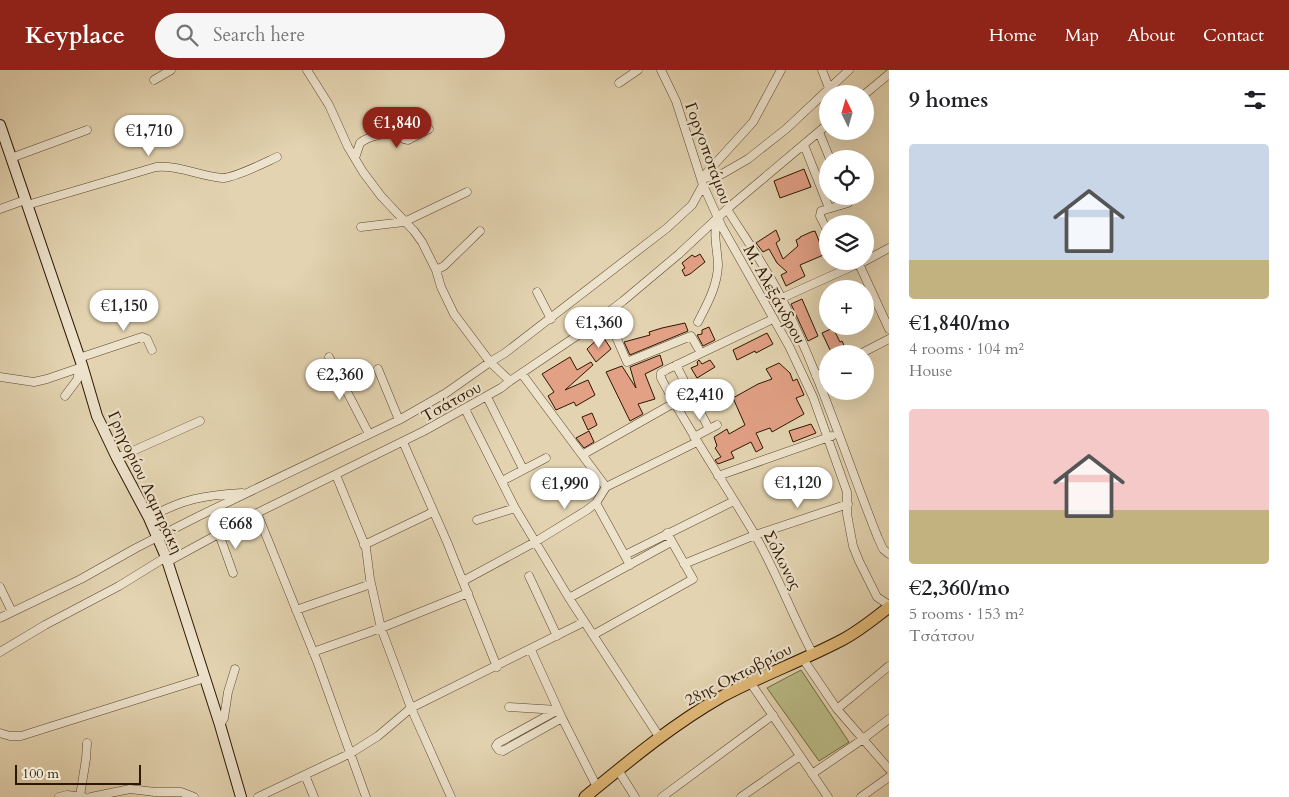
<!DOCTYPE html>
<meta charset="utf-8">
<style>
:root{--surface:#fff;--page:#f6f6f6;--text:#202124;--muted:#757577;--accent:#8f2418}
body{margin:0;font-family:Cardo,serif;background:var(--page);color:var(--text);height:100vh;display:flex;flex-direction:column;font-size:19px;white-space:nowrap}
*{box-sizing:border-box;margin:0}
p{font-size:16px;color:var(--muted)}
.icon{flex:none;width:28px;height:28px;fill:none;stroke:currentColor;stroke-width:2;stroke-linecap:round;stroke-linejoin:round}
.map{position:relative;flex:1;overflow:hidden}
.sheet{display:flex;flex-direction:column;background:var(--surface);width:400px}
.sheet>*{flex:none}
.needle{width:32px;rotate:355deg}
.tools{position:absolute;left:819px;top:15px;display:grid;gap:10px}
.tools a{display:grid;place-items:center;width:55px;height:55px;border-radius:50%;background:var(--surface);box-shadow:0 5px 20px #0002;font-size:25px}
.scale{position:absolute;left:15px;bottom:12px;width:126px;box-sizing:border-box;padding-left:5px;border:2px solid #2d1700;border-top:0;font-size:14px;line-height:18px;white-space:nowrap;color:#2d1700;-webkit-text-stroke:4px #ede2cc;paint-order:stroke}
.price{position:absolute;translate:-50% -42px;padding:0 11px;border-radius:18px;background:#fff;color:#222;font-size:16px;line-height:32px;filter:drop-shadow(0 1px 2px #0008)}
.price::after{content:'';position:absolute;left:50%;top:30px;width:15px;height:11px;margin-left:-8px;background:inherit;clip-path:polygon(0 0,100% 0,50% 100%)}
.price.current{background:var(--accent);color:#fff}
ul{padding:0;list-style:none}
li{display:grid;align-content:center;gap:10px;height:265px;padding:0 20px}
li span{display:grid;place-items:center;height:155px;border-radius:5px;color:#555}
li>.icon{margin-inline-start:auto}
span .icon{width:90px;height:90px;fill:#fffc;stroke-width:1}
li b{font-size:21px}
h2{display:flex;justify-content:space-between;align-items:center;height:60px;padding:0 20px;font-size:21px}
header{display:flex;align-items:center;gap:30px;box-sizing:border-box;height:70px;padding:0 25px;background:var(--accent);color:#fff}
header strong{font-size:24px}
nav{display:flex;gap:28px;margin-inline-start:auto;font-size:18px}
.search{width:350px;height:45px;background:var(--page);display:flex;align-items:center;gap:12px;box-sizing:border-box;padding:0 18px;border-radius:28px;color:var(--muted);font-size:19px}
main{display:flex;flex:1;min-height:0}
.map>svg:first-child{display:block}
.green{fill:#b9bb87;stroke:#736944}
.building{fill:#e2a085;stroke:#2d1700}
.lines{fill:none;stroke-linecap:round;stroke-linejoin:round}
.street-casing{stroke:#5a462c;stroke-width:9}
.secondary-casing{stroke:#2d1700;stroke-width:12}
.primary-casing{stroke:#2d1700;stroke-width:13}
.street{stroke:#ede2cc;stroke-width:8}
.secondary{stroke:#ede2cc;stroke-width:10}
.primary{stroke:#e2ba78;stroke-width:11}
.labels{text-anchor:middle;stroke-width:4.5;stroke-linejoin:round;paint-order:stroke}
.street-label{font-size:16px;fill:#2d1700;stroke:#ede2cc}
</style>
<header>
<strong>Keyplace</strong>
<div class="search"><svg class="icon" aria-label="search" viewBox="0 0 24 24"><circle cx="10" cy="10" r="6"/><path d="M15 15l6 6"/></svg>Search here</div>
<nav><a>Home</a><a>Map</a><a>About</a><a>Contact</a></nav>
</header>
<main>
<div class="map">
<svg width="889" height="727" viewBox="0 0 889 727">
<rect width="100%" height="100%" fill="#e3d3b0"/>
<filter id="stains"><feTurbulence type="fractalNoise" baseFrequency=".004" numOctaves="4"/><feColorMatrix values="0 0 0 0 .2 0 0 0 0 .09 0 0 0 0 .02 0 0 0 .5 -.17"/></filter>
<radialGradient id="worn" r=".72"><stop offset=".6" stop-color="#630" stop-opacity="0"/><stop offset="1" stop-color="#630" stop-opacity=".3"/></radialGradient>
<!-- green -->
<path class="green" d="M801,600L849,672L819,691L767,618Z"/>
<!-- building -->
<path class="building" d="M804,99L811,117L780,128L774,111Z
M776,160L780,170L776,173L783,189L798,176L796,170L800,168V167L811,162L815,161L821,176L828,172V183L800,195L805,206L786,216L781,205L787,202L777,193L769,179L763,182L756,173Z
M700,184L705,192L690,204L685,206L682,200L685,198L682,193L692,185L695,187Z
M802,229L818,266L808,271L791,234Z
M685,253L688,261L630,285L624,272L650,265L649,262L662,258Z
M709,257L715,270L703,276L697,265L702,264V260Z
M833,258L840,272L842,271L848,284H832L822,263Z
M767,263L773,274L756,283L755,281L737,290L733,280Z
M602,265L611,279L596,292L587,279Z
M660,285L663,295L645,304L655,329L638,334L643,344L630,351L606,302L622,296L636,318L630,297Z
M570,287L577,300L591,292L593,295L565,320L588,310L595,325L576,336L574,332L556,340L548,326L554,322L542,304Z
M699,290L702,294L710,290L715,297L697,308L691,298L698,295L697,292Z
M779,293L790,303L793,311L797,309L804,325L796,328L804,344L772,362L770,358L756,363L763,378L756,382L751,372L731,382L734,388L718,394L715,390L721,387L715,378L717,376L714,367L727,359L729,364L745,355L733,328L758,314L772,309L766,299Z
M592,343L597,355L588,360L582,347Z
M811,354L816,363L793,372L789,361Z
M589,361L594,372L584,378L576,368Z"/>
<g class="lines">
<defs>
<path id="street" d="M307,0L329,35L348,77L363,102L381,126L414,161L422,172L436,200L441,217L454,244L490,292L510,311
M661,0L676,31L703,115L722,157L789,276L813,327L847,422V444L853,476L859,491L877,527L889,535
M822,0L829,18
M154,10L171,0
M619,13L638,0
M865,24L889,4
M819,62L830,89
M804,75L829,138
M11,88L87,60
M355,88L360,73C369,66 385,62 396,65C401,67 403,70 408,70L429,59
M702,108L753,52L781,0
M701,109L722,104L748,89L786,59L849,0
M27,135L156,97C179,95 199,106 222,108C235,108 264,93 277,87
M0,139L25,130
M727,139C745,168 766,197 781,227C820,304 846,388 878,468L883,479L889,484
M361,157L404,152L467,122
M828,162L820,146L821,141L848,133L847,126
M865,191L889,178
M859,194L889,259
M436,200L444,196L480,161
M537,222L551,249
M782,228L864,191
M606,244L627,292L691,266L701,283
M773,249L666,300L661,303V308C689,362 724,412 755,465C777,503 792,545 813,584
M698,252C707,234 717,217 718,196C718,181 712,163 718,149
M860,284L889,269
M329,287L369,364
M79,288L142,267L147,269L152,280
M676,295L709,359
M378,299L399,350
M522,304L606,417
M816,306L828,300
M0,307L34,312L47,309L82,297
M65,326L77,310L80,297
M487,327L523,399
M465,339L515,438L569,528L660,668
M694,367L717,355
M403,372L447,472L497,597
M582,385L674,333
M117,388L200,351
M336,405L366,478L370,509L381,558L411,638L451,727
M718,406L832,366
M502,411L546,388
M596,433L630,495
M257,443L317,591L366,727
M149,448C181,429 206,425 242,423
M477,450L515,438
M219,464L233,503
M364,475L433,442
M625,485L734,431
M167,492L257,443L424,361L501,318L510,311L581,263L623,231L679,184L727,139L828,54
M684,494L755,465L848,434
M529,506L557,566
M463,511L535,472L587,440L596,433L606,417L697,372
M0,517L12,542
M569,528L671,472
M296,540L371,514
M0,548L81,509L136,478L199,446L399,350L446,323L490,292L505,283L667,158L692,135L703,115
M593,565L693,509L667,463
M531,580L562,648L597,717
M0,582L45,555L119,516L166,487
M313,582L381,558L468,523
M803,589L837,639L889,699
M750,612L828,727
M509,637L558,640
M837,639L889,596
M558,640L498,673L496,676L499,680L503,681L562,648
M220,655L224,648L228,622L235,599
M0,663L10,666H21L205,608
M618,700L635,727
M812,704L863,669L889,649
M305,705L314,727
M80,726L86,689L87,673
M59,727L67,725L84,727
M91,727L130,719L155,722H181L194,727
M258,727L351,683L378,666L411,638L584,552
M662,727L773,645
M741,727L800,686
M861,727L889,707"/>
<path id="secondary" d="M0,55L82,295L97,346L117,388L149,448L166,487L220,655L241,727"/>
<path id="primary" d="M585,727C629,691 672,655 721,627C760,606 802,591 842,570C859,561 874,549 889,537"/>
</defs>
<!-- street casing -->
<use href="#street" class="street-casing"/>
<!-- secondary casing -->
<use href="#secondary" class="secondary-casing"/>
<!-- primary casing -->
<use href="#primary" class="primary-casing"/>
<!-- street -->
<use href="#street" class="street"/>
<!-- secondary -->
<use href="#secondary" class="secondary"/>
<!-- primary -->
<use href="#primary" class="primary"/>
</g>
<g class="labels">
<!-- street labels -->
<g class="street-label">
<text transform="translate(709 83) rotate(70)" y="6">Γοργοποτάμου</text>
<text transform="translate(775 224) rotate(61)" y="6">Μ. Αλεξάνδρου</text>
<text transform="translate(451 331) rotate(-29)" y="6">Τσάτσου</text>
<text transform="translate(146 412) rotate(65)" y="6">Γρηγορίου Λαμπράκη</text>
<text transform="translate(783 490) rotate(63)" y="6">Σόλωνος</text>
<text transform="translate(738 604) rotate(-27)" y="6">28ης Οκτωβρίου</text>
</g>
</g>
<rect width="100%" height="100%" filter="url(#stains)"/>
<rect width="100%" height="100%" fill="url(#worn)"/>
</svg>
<div class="tools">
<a><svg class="needle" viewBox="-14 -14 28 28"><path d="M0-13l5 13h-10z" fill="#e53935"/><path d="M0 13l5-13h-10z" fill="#757577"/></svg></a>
<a><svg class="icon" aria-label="locate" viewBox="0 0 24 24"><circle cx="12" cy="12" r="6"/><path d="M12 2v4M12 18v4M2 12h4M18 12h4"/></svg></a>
<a><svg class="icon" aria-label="layers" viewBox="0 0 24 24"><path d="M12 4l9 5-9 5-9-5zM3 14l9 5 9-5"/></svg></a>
<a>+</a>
<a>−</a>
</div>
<div class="scale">100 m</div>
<b class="price current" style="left:397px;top:79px">€1,840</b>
<b class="price" style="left:149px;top:87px">€1,710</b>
<b class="price" style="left:124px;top:262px">€1,150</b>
<b class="price" style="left:599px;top:279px">€1,360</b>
<b class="price" style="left:340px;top:331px">€2,360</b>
<b class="price" style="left:700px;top:351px">€2,410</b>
<b class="price" style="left:798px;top:439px">€1,120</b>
<b class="price" style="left:565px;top:440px">€1,990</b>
<b class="price" style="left:236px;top:480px">€668</b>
</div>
<section class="sheet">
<h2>9 homes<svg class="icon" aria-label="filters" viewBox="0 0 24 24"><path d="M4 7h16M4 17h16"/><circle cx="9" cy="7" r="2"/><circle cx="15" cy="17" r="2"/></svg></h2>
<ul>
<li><span style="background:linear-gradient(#c9d6e8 75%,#c2b280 0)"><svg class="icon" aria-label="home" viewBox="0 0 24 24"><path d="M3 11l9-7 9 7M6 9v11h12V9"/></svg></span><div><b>€1,840/mo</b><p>4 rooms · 104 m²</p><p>House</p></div></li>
<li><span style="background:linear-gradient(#f6c9c9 65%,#c2b280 0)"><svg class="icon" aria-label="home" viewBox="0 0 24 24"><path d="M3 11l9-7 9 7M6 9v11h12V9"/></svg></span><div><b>€2,360/mo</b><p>5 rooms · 153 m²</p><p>Τσάτσου</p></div></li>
</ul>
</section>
</main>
